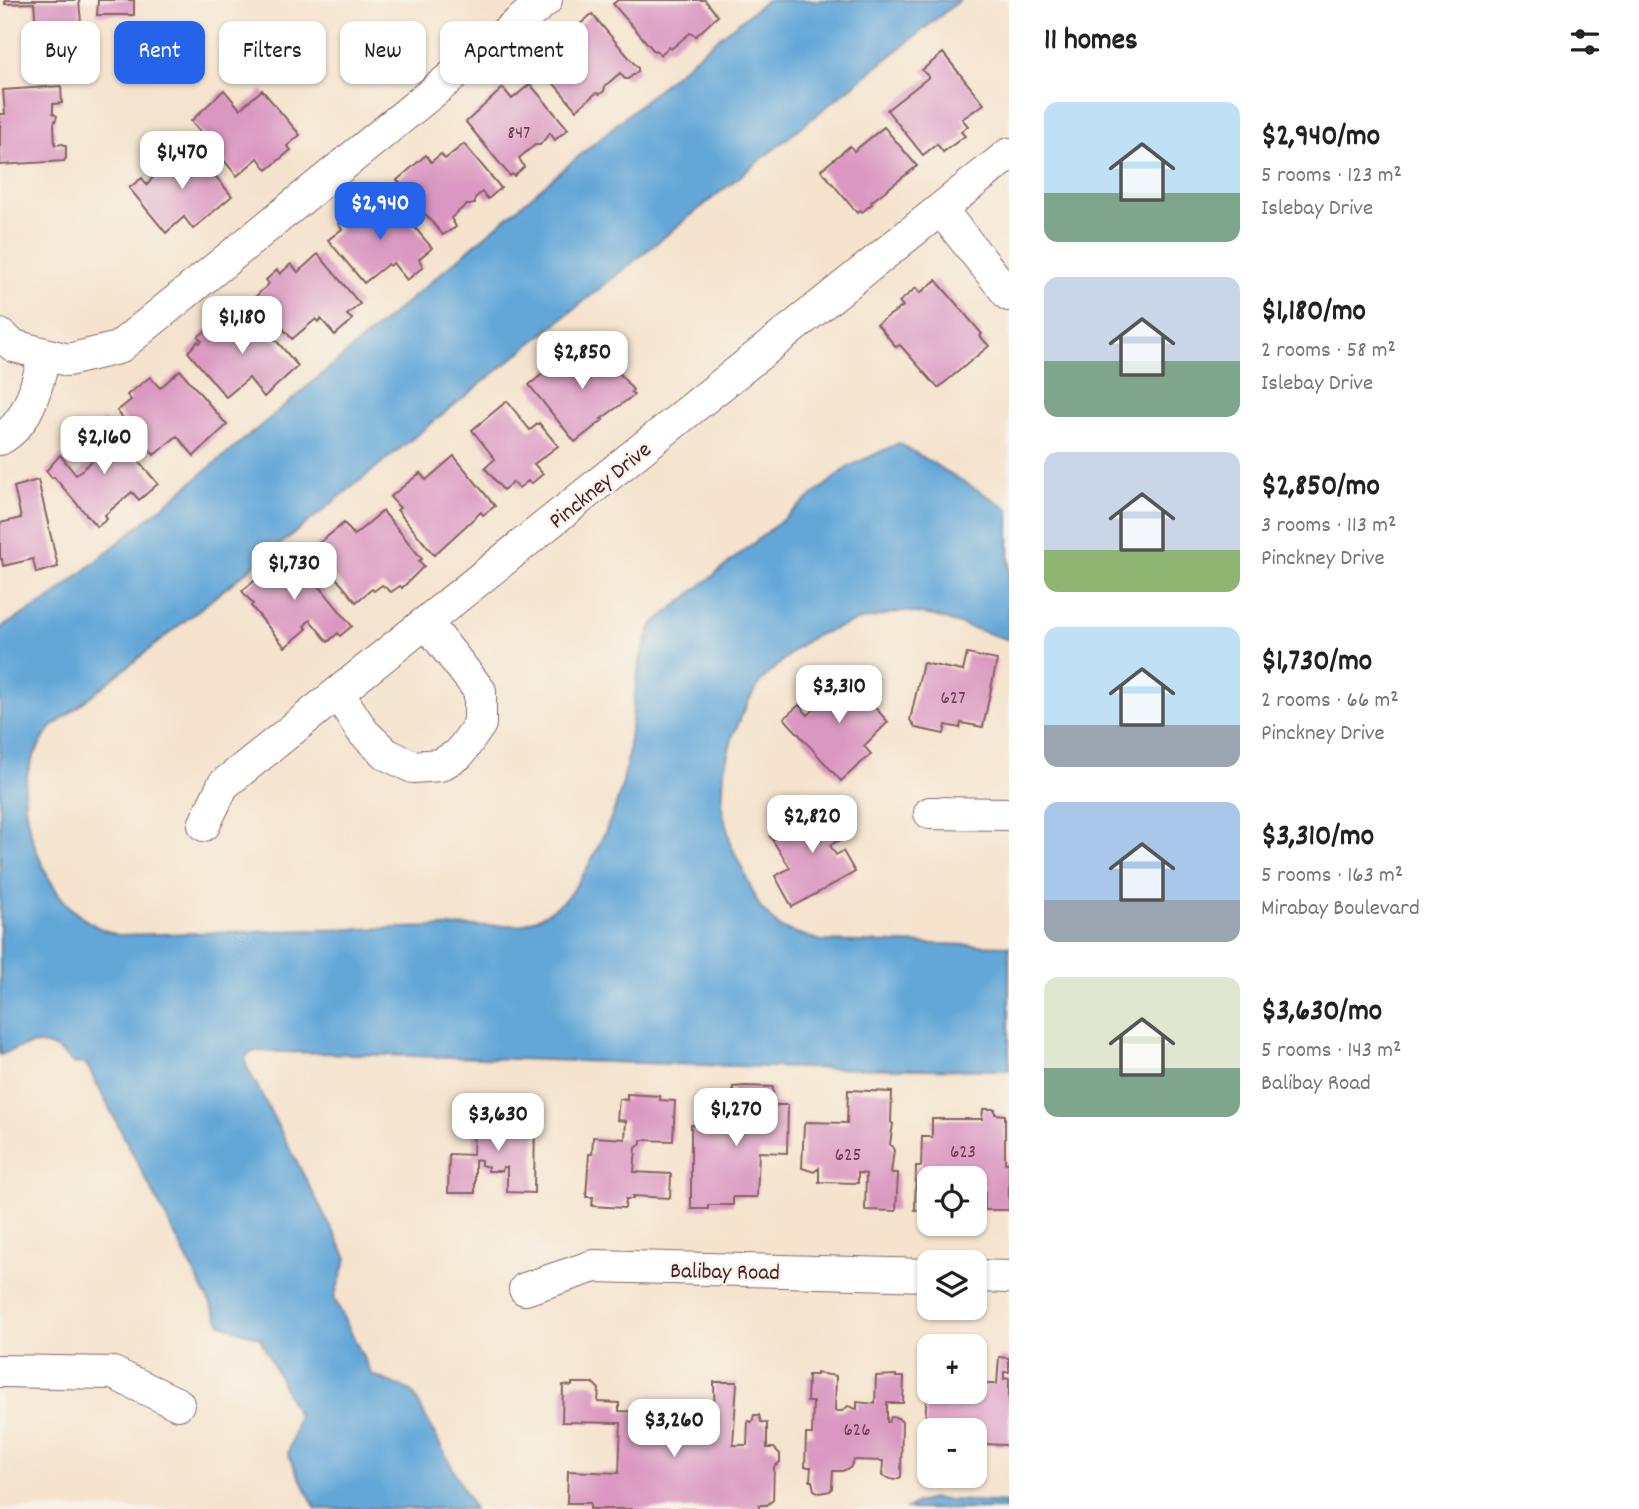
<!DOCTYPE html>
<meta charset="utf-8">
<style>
:root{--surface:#fff;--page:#f6f6f6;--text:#222;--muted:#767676;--accent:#2563eb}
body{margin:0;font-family:Dekko,sans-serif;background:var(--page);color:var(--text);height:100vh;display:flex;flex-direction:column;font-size:26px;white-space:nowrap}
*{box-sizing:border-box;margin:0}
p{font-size:23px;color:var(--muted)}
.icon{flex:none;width:38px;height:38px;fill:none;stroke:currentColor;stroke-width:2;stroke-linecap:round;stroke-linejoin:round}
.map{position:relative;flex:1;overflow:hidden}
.panel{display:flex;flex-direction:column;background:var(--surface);width:630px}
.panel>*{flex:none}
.top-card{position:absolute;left:21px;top:21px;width:665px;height:63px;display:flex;gap:14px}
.controls{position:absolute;left:917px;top:1166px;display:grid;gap:14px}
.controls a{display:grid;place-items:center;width:70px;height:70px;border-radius:14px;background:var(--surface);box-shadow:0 2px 5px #0004;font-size:35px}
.price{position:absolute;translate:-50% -60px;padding:0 16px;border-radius:14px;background:#fff;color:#222;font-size:23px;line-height:46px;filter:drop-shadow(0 2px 4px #0008)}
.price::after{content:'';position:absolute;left:50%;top:42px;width:21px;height:16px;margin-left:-10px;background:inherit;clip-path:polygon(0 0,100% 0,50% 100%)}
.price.on{background:var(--accent);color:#fff}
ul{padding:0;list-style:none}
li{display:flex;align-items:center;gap:21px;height:175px;padding:0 35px}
li span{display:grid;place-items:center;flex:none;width:196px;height:140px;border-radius:14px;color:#555}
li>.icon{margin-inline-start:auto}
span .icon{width:84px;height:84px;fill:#fffc;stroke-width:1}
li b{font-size:30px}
h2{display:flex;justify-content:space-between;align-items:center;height:84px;padding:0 35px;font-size:30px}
.pill{padding:0 24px;border-radius:14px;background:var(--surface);box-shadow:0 2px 5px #0004;font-size:24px;line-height:63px}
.pill.on{background:var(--accent);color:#fff}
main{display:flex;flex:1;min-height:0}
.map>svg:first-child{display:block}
.water{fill:#63a7d8;stroke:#566382;stroke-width:2}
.building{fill:#da97c1}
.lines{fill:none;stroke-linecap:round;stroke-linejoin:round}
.minor-casing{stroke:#866464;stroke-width:34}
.minor{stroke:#fff;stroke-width:32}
.labels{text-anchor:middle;stroke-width:5;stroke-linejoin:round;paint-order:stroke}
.number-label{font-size:19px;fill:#6e3d50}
.street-label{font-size:23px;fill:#4a1f2b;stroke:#f7f3e8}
</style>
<main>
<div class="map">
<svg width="1009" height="1509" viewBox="0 0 1009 1509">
<rect width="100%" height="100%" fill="#f7f3e8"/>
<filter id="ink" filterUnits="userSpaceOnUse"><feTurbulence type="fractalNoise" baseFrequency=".0143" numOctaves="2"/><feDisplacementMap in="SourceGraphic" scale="14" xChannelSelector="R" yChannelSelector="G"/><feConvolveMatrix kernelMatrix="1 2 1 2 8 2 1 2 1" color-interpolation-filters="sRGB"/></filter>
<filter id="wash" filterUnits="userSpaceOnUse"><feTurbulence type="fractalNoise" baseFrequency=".00686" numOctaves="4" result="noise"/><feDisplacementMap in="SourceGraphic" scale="28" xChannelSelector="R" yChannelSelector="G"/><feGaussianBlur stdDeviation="1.57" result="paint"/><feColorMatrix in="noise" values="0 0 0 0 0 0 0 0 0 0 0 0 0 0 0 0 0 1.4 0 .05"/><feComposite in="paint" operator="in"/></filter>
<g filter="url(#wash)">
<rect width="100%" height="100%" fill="#f5e3cd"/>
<!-- water -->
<path class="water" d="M767,0H960L51,728C38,746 28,763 25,786C21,819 44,881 68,905C82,920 98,929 118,935L521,925C537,919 551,913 563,901C588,877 619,807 625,772C632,737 632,701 639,666C642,652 648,638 652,625L848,467L899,443L1009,509V640L934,616L903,611L857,621L814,636L794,650L760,682L748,702L733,735L724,769L722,808L731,845L760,907L780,928L821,941L1009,946V1070L803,1068L255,1051L248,1054L245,1059L246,1065L347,1258L334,1298L372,1375L412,1391L474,1509H316L288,1455L298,1416L260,1338L221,1324L89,1069L86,1064L73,1063C48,1036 32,1042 0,1055V628L50,599L287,404L711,44Z
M932,1499L1009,1503V1509H907L917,1503Z"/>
<g id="blocks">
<!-- building -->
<path class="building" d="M5,0H79L81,23L36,27L34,3L5,4Z
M98,0H134V15H97Z
M618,0H705L718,16L696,36L690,33L671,49L669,47L660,55L656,50L654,51L613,4Z
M592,14L638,68V71L628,79H625L620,73L605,86L604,91L600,94L596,93L576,110L545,73L563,58L553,47Z
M943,53L984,104L962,119L968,126L961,132L965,136L943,152L937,144L923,155L887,110L929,77L922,70Z
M530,84L568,129L555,140L550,133L540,145H535L519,158L524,167L514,176L512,174L510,176L466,122L503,88L512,99Z
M61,86L62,103L53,104V113L57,116L54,124L55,145L63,144L66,146V158L64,161L0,165V114H5L3,90Z
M224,90L240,109L262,90L300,135L287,146L291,150L267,170L258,158L237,176L191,121Z
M884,127L917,166L871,202L872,204L862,212L860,210L857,213L821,170L850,146L854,151Z
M183,141H186L232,196L193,229L184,217L166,233L129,188L142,178L147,185L158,171H163L179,159L174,149Z
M464,144L501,188L488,199L482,192L475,198V203L471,205H466L451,218L456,227L443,235L397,180L426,155L431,162L441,154L445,159Z
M391,199L432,248L419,259L423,267L407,280L393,263L390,266L388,264L364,283L328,240L342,229L338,224L356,209L364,218L369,215L370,216Z
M318,254L360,304L347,315L352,319L350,322L335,335L321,319L318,322L316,319L292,339L256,296L269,284L266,280L277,270L280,274L291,264L298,272Z
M936,280L982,334L980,336L989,346L938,388L900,345L896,347L877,324L903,306L899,302L916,288L920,293Z
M251,311L298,366L264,397L249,378L226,397L188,352L198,341L199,343L202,341L198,337L221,318L230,329Z
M595,343L633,390L631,392L634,395L601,419L603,420L575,442L529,385L561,359L567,366Z
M180,370L227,425L194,456L177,436L154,455L117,411L131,400L127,395L150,377L160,388Z
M507,401L530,430L539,423L558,446L534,464L543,474L531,484L528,481L519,488L513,482L503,490L485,468L495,459L472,430Z
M104,420L158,484L139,500L132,492L105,515L107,519L97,527L54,477L52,478L46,471L60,455L76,475L100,454L85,436Z
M454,456L495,506L483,515L481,512L434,555L397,510L400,508L390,497L420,473L426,480Z
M38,480L58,567L36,573L33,559L3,566L2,559H0V523L21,518L14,487Z
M383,511L422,559L419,561L424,566L402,588L400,586L391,592L382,585L374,591L372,589L356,602L312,549L344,523L354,535Z
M291,551L352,626L340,636L338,633L328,642L310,620L304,626L307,629L285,647L251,606L253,604L242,591Z
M967,654L997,660L983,727L961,723L960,728L946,725L944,734L916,728L910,720L923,663L963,671Z
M840,668L888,722L864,746L871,754L841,781L784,718L799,705L808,715L826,699L817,689Z
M831,802L849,835L830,845L836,855L843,851L855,872L792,907L775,876L790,868L770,836Z
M745,1086L773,1087V1105H788L787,1153L759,1152L757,1197H733V1205H708V1209H691V1125L732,1126L733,1087Z
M848,1090L892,1092L891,1122L893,1124L890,1144L894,1150L891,1173H898L896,1211L865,1210L866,1174L858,1173V1183L819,1182V1168L814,1172L802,1168L804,1125L807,1122L847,1123Z
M627,1094L660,1096V1100L675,1101L673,1141L641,1140V1144L636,1148L634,1172L671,1174L670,1198L633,1196V1199H626L625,1208L592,1206L593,1197H586L589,1154H592L593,1137L625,1139L626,1121L617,1120L619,1099L627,1100Z
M490,1108L514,1109L513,1116H535L534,1193L507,1192V1167H503L502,1171H488V1167L481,1165V1160H475V1193H448L449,1154L473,1155L474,1124H489Z
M983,1109H995V1114L1005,1115V1163H1009V1210H985V1186H975V1178H929V1210H915L916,1166H921L922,1137H932V1119H982Z
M999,1357L1009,1358V1372H1004V1379L1009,1378V1448L1006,1445L984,1444V1452L975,1451V1430H929V1456H924L927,1378H929V1391L985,1393V1384H997Z
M816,1373L836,1376L835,1411H842L848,1406L857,1409V1402L875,1404L876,1376L896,1375V1377H904L903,1403H887V1422H889L891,1417L898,1418L902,1422L901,1477L894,1480L882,1476L883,1461L854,1460L850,1468L842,1471H833L832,1488L830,1491L820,1493L814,1490L812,1481H810L811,1467H805L806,1434H812L813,1402H807L808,1375H816Z
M714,1382H737L733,1445H747L748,1421L752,1422L754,1415H759L761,1422L767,1423V1448H774L780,1454V1462L774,1467L773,1500L767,1505H759V1509H590V1503H567L568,1471L619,1473L621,1423L562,1422L563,1385L572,1386V1383H593L599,1389L598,1402L619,1403V1411L649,1412L654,1417L663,1410H667L670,1414L669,1419L679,1429V1433H688L695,1428H710L715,1432Z"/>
</g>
</g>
<g filter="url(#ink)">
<use href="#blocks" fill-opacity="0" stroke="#866464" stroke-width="2"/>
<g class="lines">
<defs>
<path id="minor" d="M941,210L1009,295
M0,335L14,346L68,360L118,348L546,0
M0,439C29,424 37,384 45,354
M338,693L363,732L386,754L413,767L440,765L459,754L480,724V691L426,622
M930,813L1009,814
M204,825L223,785L1009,154
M975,1276L1009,1277
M525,1289L594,1266L929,1275
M0,1371L113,1373L178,1404"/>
</defs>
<!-- minor casing -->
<use href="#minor" class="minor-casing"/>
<!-- minor -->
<use href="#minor" class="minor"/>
</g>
</g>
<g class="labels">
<!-- number labels -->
<g class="number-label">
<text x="519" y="138">847</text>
<text x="953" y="703">627</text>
<text x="963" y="1157">623</text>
<text x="848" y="1160">625</text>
<text x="857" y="1435">626</text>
</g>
<!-- street labels -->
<g class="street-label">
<text transform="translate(599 484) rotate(-39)" y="8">Pinckney Drive</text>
<text transform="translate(725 1270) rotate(1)" y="8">Balibay Road</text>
</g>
</g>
</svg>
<div class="controls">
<a><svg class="icon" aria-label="locate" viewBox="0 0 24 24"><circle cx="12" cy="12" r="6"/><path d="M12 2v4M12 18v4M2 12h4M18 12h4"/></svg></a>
<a><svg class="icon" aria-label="layers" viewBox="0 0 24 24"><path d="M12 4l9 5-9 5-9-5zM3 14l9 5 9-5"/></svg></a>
<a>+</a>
<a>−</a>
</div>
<b class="price" style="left:182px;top:191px">$1,470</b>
<b class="price on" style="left:380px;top:242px">$2,940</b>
<b class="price" style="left:242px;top:356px">$1,180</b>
<b class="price" style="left:582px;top:391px">$2,850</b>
<b class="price" style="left:104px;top:476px">$2,160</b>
<b class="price" style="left:294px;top:602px">$1,730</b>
<b class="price" style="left:839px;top:725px">$3,310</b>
<b class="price" style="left:812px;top:855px">$2,820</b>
<b class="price" style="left:736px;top:1148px">$1,270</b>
<b class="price" style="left:498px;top:1153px">$3,630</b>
<b class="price" style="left:674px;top:1459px">$3,260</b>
<div class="top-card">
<a class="pill">Buy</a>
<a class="pill on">Rent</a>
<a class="pill">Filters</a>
<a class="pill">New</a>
<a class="pill">Apartment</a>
</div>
</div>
<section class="panel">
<h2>11 homes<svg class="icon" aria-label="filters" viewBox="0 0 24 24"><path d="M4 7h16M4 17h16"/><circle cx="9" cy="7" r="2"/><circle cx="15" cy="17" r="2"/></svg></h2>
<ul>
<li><span style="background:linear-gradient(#bfe0f5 65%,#7fa58c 0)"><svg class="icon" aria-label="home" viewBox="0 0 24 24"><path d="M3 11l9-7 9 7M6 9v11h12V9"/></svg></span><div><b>$2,940/mo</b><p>5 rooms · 123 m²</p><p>Islebay Drive</p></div></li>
<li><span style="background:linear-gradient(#c9d6e8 60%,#7fa58c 0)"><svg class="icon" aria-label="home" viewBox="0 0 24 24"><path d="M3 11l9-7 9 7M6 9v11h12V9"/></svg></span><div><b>$1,180/mo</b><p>2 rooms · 58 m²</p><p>Islebay Drive</p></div></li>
<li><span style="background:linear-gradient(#c9d6e8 70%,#8fb573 0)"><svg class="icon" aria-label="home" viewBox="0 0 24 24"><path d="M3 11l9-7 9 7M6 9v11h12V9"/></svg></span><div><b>$2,850/mo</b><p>3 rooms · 113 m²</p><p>Pinckney Drive</p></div></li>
<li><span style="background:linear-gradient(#bfe0f5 70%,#9aa5b1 0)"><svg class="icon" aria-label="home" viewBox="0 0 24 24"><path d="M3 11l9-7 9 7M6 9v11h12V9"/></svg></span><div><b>$1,730/mo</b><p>2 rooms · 66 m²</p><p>Pinckney Drive</p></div></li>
<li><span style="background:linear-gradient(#a9c7e8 70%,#9aa5b1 0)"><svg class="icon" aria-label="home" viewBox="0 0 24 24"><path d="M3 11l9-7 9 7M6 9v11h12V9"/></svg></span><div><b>$3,310/mo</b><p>5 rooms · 163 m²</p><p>Mirabay Boulevard</p></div></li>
<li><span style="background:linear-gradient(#dfe7d0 65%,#7fa58c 0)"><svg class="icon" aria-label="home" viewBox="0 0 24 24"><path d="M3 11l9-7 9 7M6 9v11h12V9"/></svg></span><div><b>$3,630/mo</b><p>5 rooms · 143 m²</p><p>Balibay Road</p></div></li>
</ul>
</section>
</main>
